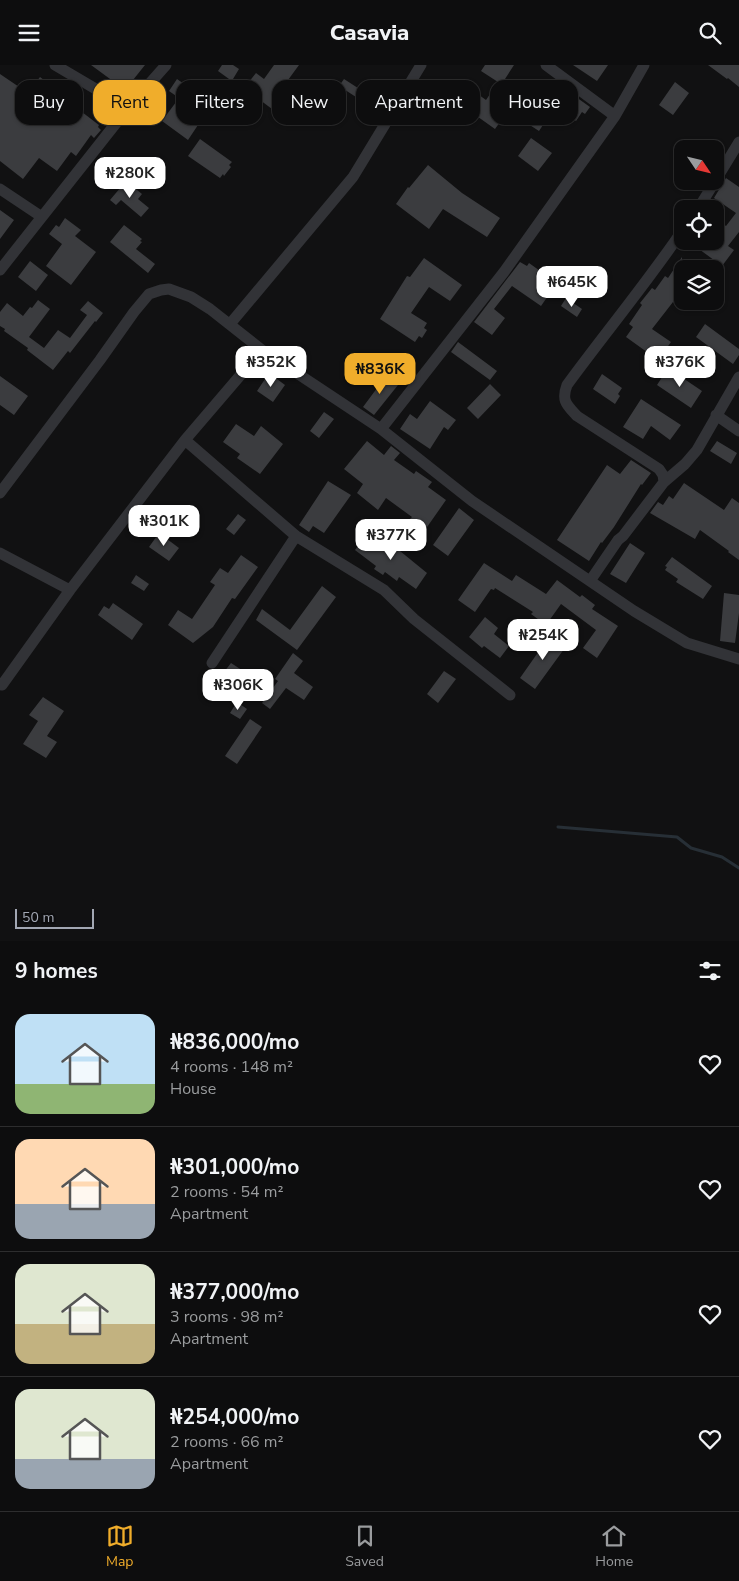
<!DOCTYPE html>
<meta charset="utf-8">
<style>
:root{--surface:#0d0d0e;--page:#1b1b1c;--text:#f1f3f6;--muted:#9a9c9e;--line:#2d2d2e;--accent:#f0ad2b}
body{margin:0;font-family:"Nunito Sans",sans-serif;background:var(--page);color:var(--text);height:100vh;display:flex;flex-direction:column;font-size:19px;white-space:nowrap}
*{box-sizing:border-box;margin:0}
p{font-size:16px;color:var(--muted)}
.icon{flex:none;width:28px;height:28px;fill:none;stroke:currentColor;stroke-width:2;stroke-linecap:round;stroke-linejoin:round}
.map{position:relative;height:876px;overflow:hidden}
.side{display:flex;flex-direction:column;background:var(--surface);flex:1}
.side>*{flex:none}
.hud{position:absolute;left:15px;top:15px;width:710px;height:45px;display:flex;gap:10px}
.needle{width:32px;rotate:125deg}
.fabs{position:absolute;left:674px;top:75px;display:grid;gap:10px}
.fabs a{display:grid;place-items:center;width:50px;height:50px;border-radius:10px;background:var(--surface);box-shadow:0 1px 4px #0004,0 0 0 1px var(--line);font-size:25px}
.scale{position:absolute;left:15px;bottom:12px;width:79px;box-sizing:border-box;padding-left:5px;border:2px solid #a2a7b3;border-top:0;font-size:14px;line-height:18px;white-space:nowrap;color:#a2a7b3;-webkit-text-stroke:4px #0c0c0d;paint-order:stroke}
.price{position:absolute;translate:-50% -42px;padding:0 11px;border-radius:10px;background:#fff;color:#222;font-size:16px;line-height:32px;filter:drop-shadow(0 1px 2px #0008)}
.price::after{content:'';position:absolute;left:50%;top:30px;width:15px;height:11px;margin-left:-8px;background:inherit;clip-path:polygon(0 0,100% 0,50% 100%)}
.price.current{background:var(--accent);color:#111}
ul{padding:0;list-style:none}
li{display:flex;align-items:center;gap:15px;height:125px;padding:0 15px}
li+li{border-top:1px solid var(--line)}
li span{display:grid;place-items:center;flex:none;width:140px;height:100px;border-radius:15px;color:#555}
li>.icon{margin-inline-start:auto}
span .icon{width:60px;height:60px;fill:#fffc;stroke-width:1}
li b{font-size:21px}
h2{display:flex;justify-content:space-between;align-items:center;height:60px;padding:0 15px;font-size:21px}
.tag{padding:0 18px;border-radius:15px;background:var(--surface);box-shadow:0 1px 4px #0004,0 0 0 1px var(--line);font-size:18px;line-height:45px}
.tag.current{background:var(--accent);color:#111}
header{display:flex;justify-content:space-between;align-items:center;height:65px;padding:0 15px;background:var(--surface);font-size:22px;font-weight:800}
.dock{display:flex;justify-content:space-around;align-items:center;height:70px;border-top:1px solid var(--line);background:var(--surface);font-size:14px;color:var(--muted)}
.dock a{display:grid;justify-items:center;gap:2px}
.dock .current{color:var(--accent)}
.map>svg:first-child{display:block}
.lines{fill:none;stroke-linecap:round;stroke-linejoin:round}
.stream{stroke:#272f36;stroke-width:3}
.building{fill:#3b3c3f}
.minor{stroke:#323337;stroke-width:11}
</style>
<header><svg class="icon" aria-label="menu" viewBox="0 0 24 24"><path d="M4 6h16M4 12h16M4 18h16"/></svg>Casavia<svg class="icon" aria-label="search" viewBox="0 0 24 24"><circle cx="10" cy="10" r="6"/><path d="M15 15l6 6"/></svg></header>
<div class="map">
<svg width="739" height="876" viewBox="0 0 739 876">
<rect width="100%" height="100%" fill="#111112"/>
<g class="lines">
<!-- stream -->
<path class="stream" d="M558,762L677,772L691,783L722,792L739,803"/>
</g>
<!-- building -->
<path class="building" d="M91,0H145L125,25Z
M222,0H233L239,4L233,14H229L218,6Z
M274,0H299L280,26L288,32L276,47L244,23L256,8L264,14Z
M485,0H514L505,14L527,29L524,34L549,51L539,66L508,46L495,64L464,42L475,27L486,35L498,17L481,6Z
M573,0H608L597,16Z
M708,0H739V22L728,13L727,14Z
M0,9L28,28L40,12L79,42L78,44L99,60L98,62L101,65L94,73L91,70L76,91L71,87L57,106L39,93L23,114L0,96Z
M177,14L212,39L188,75L162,56L179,33L169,26Z
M344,14L361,25L356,32L339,21Z
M675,17L689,28L673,50L659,40Z
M569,27L590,42L585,49L582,47L576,56L560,45L564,40L561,38Z
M531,73L552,88L538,106L518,91Z
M200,74L232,97L229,100L231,102L224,111L223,109L220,113L188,91Z
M428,100L462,128L500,153L487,172L443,144L429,164L396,139L408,122L409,123Z
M726,113L739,122V167L728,181L734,185L722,201L688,176H715V169L723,159L726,161L736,148L714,133Z
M126,116L142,129L138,134L149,143L141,152L121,135L116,140L110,135Z
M0,145L14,155L0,174Z
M65,153L81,165L75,171L96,187L71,220L46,201L62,179L49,169L56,160L59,162Z
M124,160L142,174L140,176L142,177L136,184L155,199L148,208L110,177Z
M682,192V235L679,241L673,237L652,264L671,277L658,295L626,272L633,262L629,259L642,240L640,238L652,223L655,225L665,211L668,213Z
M424,193L462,220L450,236L429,222L411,248L427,258L424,263L427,265L422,273L419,271L415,277L380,254L407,211L410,212Z
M30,196L48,210L36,226L18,212Z
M520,197L527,201L529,198L557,218L541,241L512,221L494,244L505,253L492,270L474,257Z
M568,205L578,212L571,222L561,216Z
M566,233L582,244L577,252L561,241Z
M38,235L50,244L29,272L44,283L58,265L70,273L87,250L80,245L88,236L103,248L96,257L95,256L70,288L68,286L53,305L27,285L28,283L4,266L5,264L0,261V247L7,238L23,251L30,242L32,243Z
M705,259L739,284V290L733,299L696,272Z
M458,277L497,306L490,315L451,287Z
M668,303L702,326L691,343L657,320Z
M269,308L285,320L273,337L257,326Z
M602,309L622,323L618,329L620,331L615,339L593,324Z
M0,311L28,331L14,350L0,340Z
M386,311L398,320L374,350L363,342Z
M490,319L501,330L478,354L467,343Z
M641,334L681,360L670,375L651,361L643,374L623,362Z
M430,336L456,355L448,365L444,362L430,384L400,364L410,349L417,354Z
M324,347L334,354L319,373L310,366Z
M236,359L254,371L261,361L283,379L260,409L237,393L240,389L223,377Z
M367,376L384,390L391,381L400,388L394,395L414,409L416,406L432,417L428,422L446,435L425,465L410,454L412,452L386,433L378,445L357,428L363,419L344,404Z
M717,376L737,388L731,399L710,386Z
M631,395L651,408L642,420L641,419L614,462L602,478L601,477L589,496L557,475L607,400L620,409Z
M328,416L351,430L324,468L313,461L309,467L299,460Z
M684,418L724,445L732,433L739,438V495L728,487L729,486L700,465L695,474L650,448L658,437L663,440L669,431L673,434Z
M459,443L474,455L448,491L433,480Z
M238,449L246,455L234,470L226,464Z
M159,468L179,483L169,496L149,482Z
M367,469L388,484L396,473L405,479L400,486L427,508L416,524L399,512L397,516L385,507L383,510L374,504L376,501L355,485Z
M630,478L645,488L626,518L610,509Z
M241,490L258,502L235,534L232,533L213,562L193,578L168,560L178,545L192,554L215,520L210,517L220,503L228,508Z
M672,492L712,521L703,534L676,517L678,514L665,505L667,502L665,501Z
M484,498L512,516L516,510L546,529L557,515L580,532L582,530L595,540L592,544L618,561L597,593L583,583L596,565L561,539L546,560L531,549L533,547L495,523L494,525L491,524L475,547L458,535Z
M136,510L149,519L144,526L131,518Z
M322,521L336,532L297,585L256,555L262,544L290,565Z
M724,528L739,530V548L735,578L720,576Z
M113,538L143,559L132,575L98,550L104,541L109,544Z
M485,552L498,563L494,569L509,581L500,593L484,581L482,583L469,572Z
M551,569L567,580L535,624L520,613Z
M293,588L303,596L294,608L313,622L304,635L286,623L270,644L262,638L278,616L275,614Z
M231,598L254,613L247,623L224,607Z
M444,606L456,614L438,638L427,629Z
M43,632L64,646L47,671L57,677L46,693L23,679L38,656L29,650Z
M237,637L247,644L240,654L230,648Z
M250,654L262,662L237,699L225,691Z"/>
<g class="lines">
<!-- minor -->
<path class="minor" d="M55,0L128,43
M546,0L615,51
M0,124L42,152
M698,144L739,77
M0,205L128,43L166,0
M230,259L353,112L421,0
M716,350L739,366
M381,364L504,207L615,51L644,0
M185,375L296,471L384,525L414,554L510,630
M664,417L663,410L659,404L577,351C567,340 561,336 567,320C605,268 646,219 682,166
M0,428L100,295L134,247L149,229L161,225L169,224L191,232L210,244L262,285L381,364L472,436L634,546L687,578L739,594
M0,488L70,525
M590,516L618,475L623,471L664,417L685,399L697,385L739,312
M212,598L296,471
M2,620L70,525L185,375L262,285"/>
</g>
</svg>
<div class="fabs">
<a><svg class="needle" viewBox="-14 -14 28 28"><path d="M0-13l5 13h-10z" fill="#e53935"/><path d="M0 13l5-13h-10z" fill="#9a9c9e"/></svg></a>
<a><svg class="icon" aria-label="locate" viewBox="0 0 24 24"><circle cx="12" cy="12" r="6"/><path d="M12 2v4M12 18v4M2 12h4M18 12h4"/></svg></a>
<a><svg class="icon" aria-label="layers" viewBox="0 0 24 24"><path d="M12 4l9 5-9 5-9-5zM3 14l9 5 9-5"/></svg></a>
</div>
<div class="scale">50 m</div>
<b class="price" style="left:130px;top:134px">₦280K</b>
<b class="price" style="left:572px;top:243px">₦645K</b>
<b class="price" style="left:271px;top:323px">₦352K</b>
<b class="price" style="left:680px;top:323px">₦376K</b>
<b class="price current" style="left:380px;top:330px">₦836K</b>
<b class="price" style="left:164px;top:482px">₦301K</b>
<b class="price" style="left:391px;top:496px">₦377K</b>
<b class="price" style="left:543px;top:596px">₦254K</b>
<b class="price" style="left:238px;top:646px">₦306K</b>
<div class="hud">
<a class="tag">Buy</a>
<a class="tag current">Rent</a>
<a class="tag">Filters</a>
<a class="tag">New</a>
<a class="tag">Apartment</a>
<a class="tag">House</a>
</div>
</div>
<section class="side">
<h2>9 homes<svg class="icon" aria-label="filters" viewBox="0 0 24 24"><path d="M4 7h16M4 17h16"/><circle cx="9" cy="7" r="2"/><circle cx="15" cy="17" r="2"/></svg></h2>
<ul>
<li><span style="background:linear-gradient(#bfe0f5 70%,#8fb573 0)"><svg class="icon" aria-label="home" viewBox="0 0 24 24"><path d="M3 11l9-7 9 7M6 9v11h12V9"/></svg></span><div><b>₦836,000/mo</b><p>4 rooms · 148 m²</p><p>House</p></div><svg class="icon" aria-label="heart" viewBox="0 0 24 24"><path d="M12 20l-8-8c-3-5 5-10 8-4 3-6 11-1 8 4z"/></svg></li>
<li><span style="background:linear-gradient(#ffd9b3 65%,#9aa5b1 0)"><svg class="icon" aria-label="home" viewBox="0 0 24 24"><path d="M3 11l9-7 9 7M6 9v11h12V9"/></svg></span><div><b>₦301,000/mo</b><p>2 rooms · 54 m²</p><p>Apartment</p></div><svg class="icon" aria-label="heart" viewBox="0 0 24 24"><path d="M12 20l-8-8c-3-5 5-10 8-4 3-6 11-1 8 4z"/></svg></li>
<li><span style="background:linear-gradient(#dfe7d0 60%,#c2b280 0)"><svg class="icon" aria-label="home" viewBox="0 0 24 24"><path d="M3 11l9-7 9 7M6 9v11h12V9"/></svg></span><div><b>₦377,000/mo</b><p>3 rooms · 98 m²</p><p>Apartment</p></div><svg class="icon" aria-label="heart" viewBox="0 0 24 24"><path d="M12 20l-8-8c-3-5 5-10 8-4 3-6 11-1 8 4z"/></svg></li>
<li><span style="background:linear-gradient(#dfe7d0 70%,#9aa5b1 0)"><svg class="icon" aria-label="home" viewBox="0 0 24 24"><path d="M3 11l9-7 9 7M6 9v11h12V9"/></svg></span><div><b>₦254,000/mo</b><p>2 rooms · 66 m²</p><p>Apartment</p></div><svg class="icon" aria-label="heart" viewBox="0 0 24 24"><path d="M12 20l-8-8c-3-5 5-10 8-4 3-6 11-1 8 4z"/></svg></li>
</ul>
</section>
<nav class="dock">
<a class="current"><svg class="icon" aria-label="map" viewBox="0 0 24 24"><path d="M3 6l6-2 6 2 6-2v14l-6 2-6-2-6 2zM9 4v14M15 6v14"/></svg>Map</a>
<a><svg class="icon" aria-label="saved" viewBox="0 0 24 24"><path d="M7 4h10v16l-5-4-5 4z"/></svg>Saved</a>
<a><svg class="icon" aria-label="home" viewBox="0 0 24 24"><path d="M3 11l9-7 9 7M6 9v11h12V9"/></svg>Home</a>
</nav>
